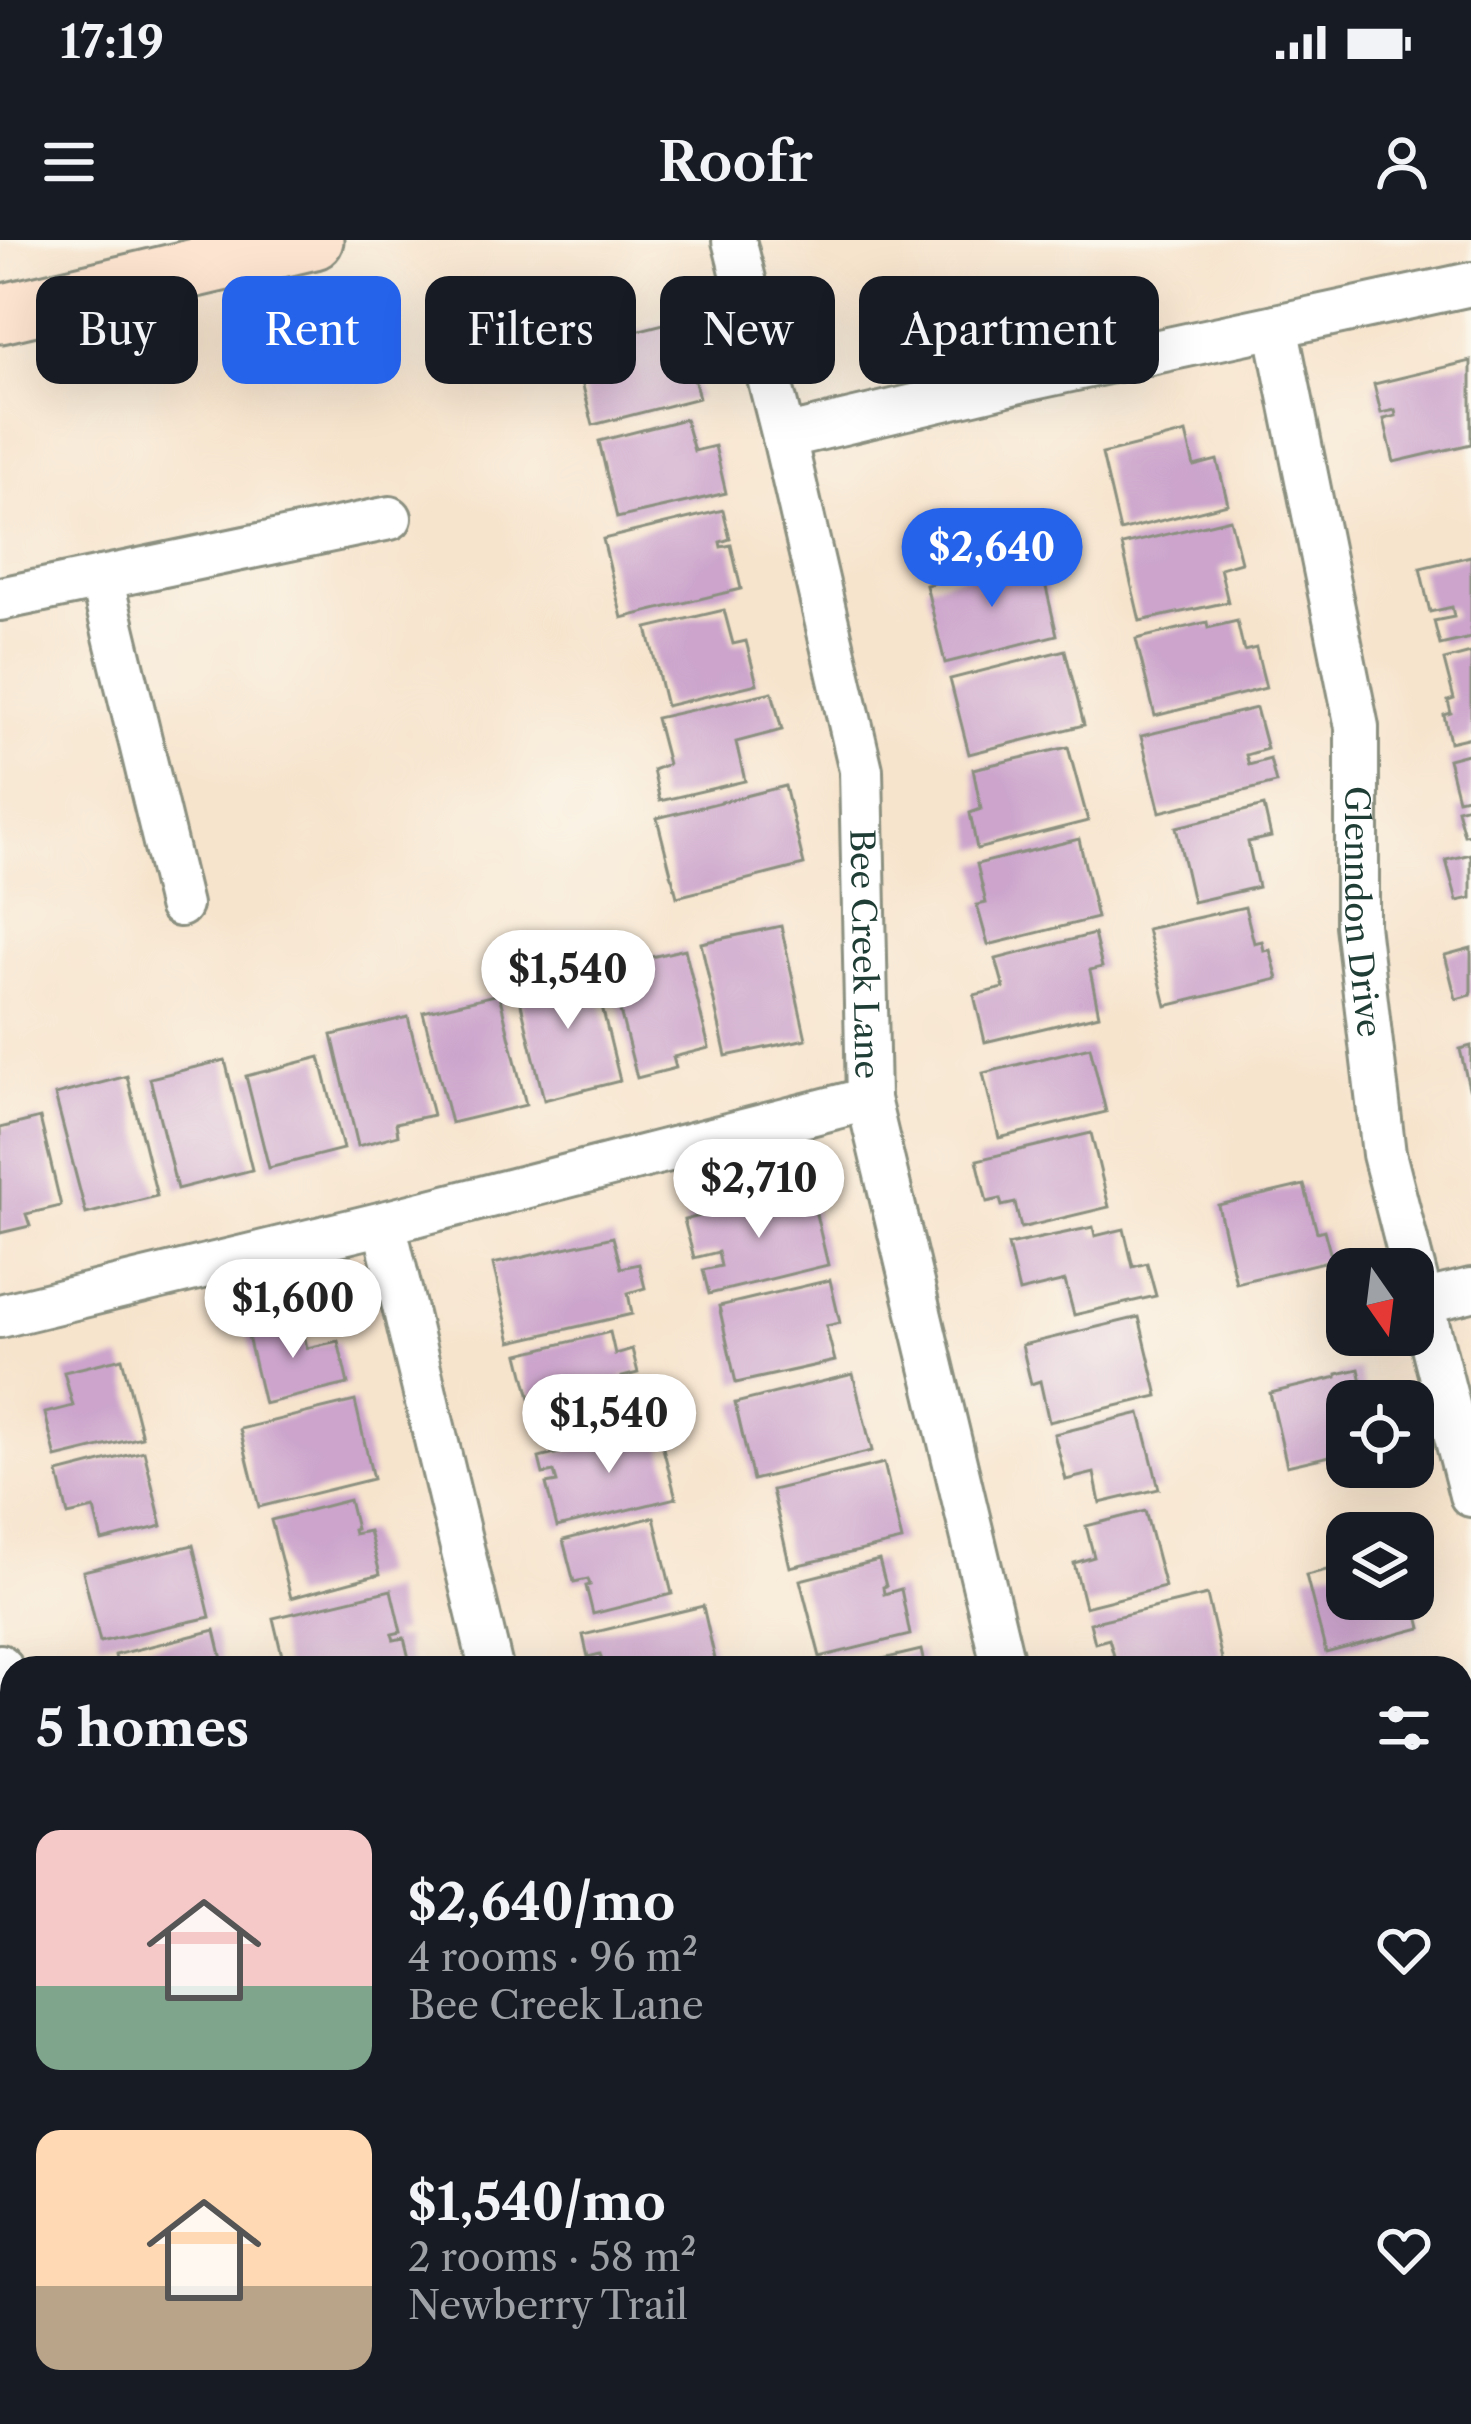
<!DOCTYPE html>
<meta charset="utf-8">
<style>
:root{--surface:#171b24;--page:#20242c;--text:#f1f3f6;--muted:#9ea1a6;--accent:#2563eb}
body{margin:0;font-family:"Libre Caslon Text",serif;background:var(--page);color:var(--text);height:100vh;display:flex;flex-direction:column;font-size:45px;white-space:nowrap}
*{box-sizing:border-box;margin:0}
p{font-size:39px;color:var(--muted)}
.icon{flex:none;width:66px;height:66px;fill:none;stroke:currentColor;stroke-width:2;stroke-linecap:round;stroke-linejoin:round}
.map{position:relative;flex:1;overflow:hidden}
.details{position:absolute;left:0px;top:1416px;width:1473px;height:768px;display:flex;flex-direction:column;background:var(--surface);border-radius:36px 36px 0 0;box-shadow:0 12px 48px #0002}
.details>*{flex:none}
.banner{position:absolute;left:36px;top:36px;width:1401px;height:108px;display:flex;gap:24px}
.needle{width:78px;rotate:166deg}
.fabs{position:absolute;left:1326px;top:1008px;display:grid;gap:24px}
.fabs a{display:grid;place-items:center;width:108px;height:108px;border-radius:24px;background:var(--surface);box-shadow:0 12px 48px #0002;font-size:60px}
.price{position:absolute;translate:-50% -102px;padding:0 27px;border-radius:42px;background:#fff;color:#222;font-size:39px;line-height:78px;filter:drop-shadow(0 3px 6px #0008)}
.price::after{content:'';position:absolute;left:50%;top:72px;width:36px;height:27px;margin-left:-18px;background:inherit;clip-path:polygon(0 0,100% 0,50% 100%)}
.price.active{background:var(--accent);color:#fff}
ul{padding:0;list-style:none}
li{display:flex;align-items:center;gap:36px;height:300px;padding:0 36px}
li span{display:grid;place-items:center;flex:none;width:336px;height:240px;border-radius:24px;color:#555}
li>.icon{margin-inline-start:auto}
span .icon{width:144px;height:144px;fill:#fffc;stroke-width:1}
li b{font-size:51px}
h2{display:flex;justify-content:space-between;align-items:center;height:144px;padding:0 36px;font-size:51px}
.chip{padding:0 42px;border-radius:24px;background:var(--surface);box-shadow:0 12px 48px #0002;font-size:42px;line-height:108px}
.chip.active{background:var(--accent);color:#fff}
.status{display:flex;justify-content:space-between;align-items:center;height:84px;padding:0 60px;background:var(--surface);direction:ltr}
.status svg{height:33px;fill:currentColor}
header{display:flex;justify-content:space-between;align-items:center;height:156px;padding:0 36px;background:var(--surface);font-size:54px;font-weight:600}
.map>svg:first-child{display:block}
.building{fill:#cca4cc}
.lines{fill:none;stroke-linecap:round;stroke-linejoin:round}
.street-casing{stroke:#8b9080;stroke-width:48}
.secondary-casing{stroke:#8b9080;stroke-width:63}
.street{stroke:#fff;stroke-width:42}
.secondary{stroke:#fde4d0;stroke-width:57}
.labels{text-anchor:middle;stroke-width:9;stroke-linejoin:round;paint-order:stroke}
.street-label{font-size:33px;fill:#1f3d34;stroke:#fbf7ec}
</style>
<div class="status"><b>17:19</b><svg viewBox="0 0 49 12"><path d="M0 12V9h3v3zM5 12V6h3v6zM10 12V3h3v9zM15 12V0h3v12zM26 1h20v11H26zM47 4h2v5h-2z"/></svg></div>
<header><svg class="icon" aria-label="menu" viewBox="0 0 24 24"><path d="M4 6h16M4 12h16M4 18h16"/></svg>Roofr<svg class="icon" aria-label="person" viewBox="0 0 24 24"><circle cx="12" cy="8" r="4"/><path d="M4 21q1-7 8-7t8 7"/></svg></header>
<div class="map">
<svg width="1471" height="2184" viewBox="0 0 1471 2184">
<rect width="100%" height="100%" fill="#fbf7ec"/>
<filter id="ink" filterUnits="userSpaceOnUse"><feTurbulence type="fractalNoise" baseFrequency=".00833" numOctaves="2"/><feDisplacementMap in="SourceGraphic" scale="24" xChannelSelector="R" yChannelSelector="G"/><feConvolveMatrix kernelMatrix="1 2 1 2 8 2 1 2 1" color-interpolation-filters="sRGB"/></filter>
<filter id="wash" filterUnits="userSpaceOnUse"><feTurbulence type="fractalNoise" baseFrequency=".004" numOctaves="4" result="noise"/><feDisplacementMap in="SourceGraphic" scale="48" xChannelSelector="R" yChannelSelector="G"/><feGaussianBlur stdDeviation="2.7" result="paint"/><feColorMatrix in="noise" values="0 0 0 0 0 0 0 0 0 0 0 0 0 0 0 0 0 1.4 0 .05"/><feComposite in="paint" operator="in"/></filter>
<g filter="url(#wash)">
<rect width="100%" height="100%" fill="#f7e4cd"/>
<g id="blocks">
<!-- building -->
<path class="building" d="M679,80L699,158L593,185L573,107Z
M1471,121V204L1394,222L1384,179L1396,176L1395,170L1381,173L1374,144Z
M685,179L694,211L715,206L726,253L617,278L599,201Z
M1186,193L1194,226L1217,220L1228,264L1120,291L1102,214Z
M723,270L730,299L720,302L721,307L731,305L741,349L622,378L603,299Z
M1230,279L1241,322L1220,328L1228,362L1140,381L1122,305Z
M1471,316V398L1440,405L1434,381L1454,377L1452,367L1430,372L1420,328Z
M1039,317L1057,395L945,423L926,345Z
M724,370L733,404L746,401L757,444L666,466L647,388Z
M1237,381L1244,411L1256,408L1266,448L1155,476L1136,399L1207,382L1208,388Z
M1065,410L1084,485L969,514L950,439Z
M1471,413V497L1450,502L1444,475L1451,473L1448,461L1454,459L1444,420Z
M772,452L782,490L736,502L745,541L660,561L653,530L668,524L656,478Z
M1256,468L1267,509L1246,515L1249,525L1270,519L1276,543L1160,572L1141,496Z
M1068,507L1088,581L977,609L970,573L981,569L973,529Z
M1471,513V594L1464,595L1457,569L1469,566L1467,557L1458,559L1448,519Z
M785,546L804,625L677,657L657,578Z
M1264,566L1271,597L1248,602L1258,647L1193,662L1176,587Z
M1079,599L1097,678L988,705L977,665L986,663L977,624Z
M1471,614V658L1457,661L1446,620Z
M1245,667L1254,703L1262,701L1264,711L1270,710L1278,739L1166,766L1147,689Z
M781,686L806,799L726,816L701,703Z
M1094,694L1102,727L1090,730L1099,775L985,802L974,755L1004,748L996,719Z
M1471,708V755L1456,759L1445,715Z
M685,709L709,808L673,817L676,828L637,838L609,727Z
M592,725L620,841L544,860L516,743Z
M499,754L526,865L451,883L423,772Z
M408,777L433,875L396,883L398,895L358,906L332,795Z
M1471,806V847L1469,848L1460,809Z
M1090,807L1106,872L999,898L983,833Z
M320,817L343,909L269,928L246,836Z
M225,820L252,930L177,949L150,838Z
M127,836L157,956L86,974L55,855Z
M40,878L61,966L26,974L30,986L0,993V888Z
M1091,893L1109,967L1021,988L1015,963L1002,966L1000,959L987,962L977,920Z
M1304,945L1317,992L1324,990L1332,1020L1236,1043L1218,965Z
M810,949L828,1025L709,1054L703,1030L721,1026L718,1012L694,1018L684,980Z
M1093,987L1095,996L1124,989L1133,1027L1147,1023L1156,1056L1074,1075L1065,1041L1019,1052L1008,1005Z
M613,997L621,1028L639,1024L645,1048L628,1053L632,1074L511,1102L493,1024Z
M830,1040L840,1083L826,1086L835,1121L736,1143L719,1066Z
M300,1076L307,1108L338,1101L348,1144L264,1164L246,1088Z
M1139,1077L1158,1156L1049,1182L1040,1141L1031,1144L1022,1105Z
M610,1092L615,1114L632,1109L638,1133L622,1137L629,1170L548,1189L541,1160H545L543,1154L530,1158L519,1114Z
M122,1118L142,1197L56,1218L45,1173L73,1166L64,1132Z
M1359,1129L1366,1159L1342,1164L1347,1186V1212L1287,1226L1270,1153L1337,1137V1134Z
M853,1134L872,1211L753,1240L735,1163Z
M355,1161L373,1239L259,1267L240,1189Z
M1140,1173L1159,1249L1100,1263L1094,1233L1066,1240L1054,1194Z
M656,1181L676,1258L557,1287L546,1244L557,1242L554,1232L543,1234L539,1218L622,1197L621,1190Z
M144,1211L162,1286L102,1301L94,1269L68,1275L58,1233Z
M884,1223L902,1301L790,1327L772,1250Z
M349,1260L356,1289L353,1290L354,1294L369,1291L380,1334L291,1358L271,1280Z
M1145,1271L1165,1347L1085,1367L1074,1323L1094,1317L1086,1286Z
M654,1277L672,1354L593,1374L586,1346L590,1345L588,1339L574,1342L563,1300Z
M193,1305L210,1377L100,1402L83,1331Z
M879,1320L886,1346L883,1347L884,1354L901,1349L910,1395L820,1417L800,1340Z
M1347,1325V1359H1414L1421,1388L1326,1413L1306,1335Z
M391,1350L401,1392L392,1394L394,1400L404,1398L411,1427L285,1428L273,1378Z
M1207,1355L1224,1428H1109L1107,1418L1114,1416L1109,1399L1095,1403L1090,1383Z
M703,1366L717,1428H604L600,1414L588,1417L583,1395Z
M215,1390L224,1428H118L115,1415Z
M921,1410L925,1428H853V1426Z
M0,1739H4L12,1772V1781L4,1783L12,1818L0,1821Z
M12,1838V1916L0,1918V1841Z
M12,2069V2147L0,2150V2072Z
M1471,2076V2153L1466,2154L1461,2130V2078Z
M721,2172H817L820,2184H724Z
M857,2172H930L932,2181L921,2184H860Z
M976,2172H1048V2174L1026,2178L1028,2184H979Z
M1090,2172H1188L1191,2184H1093Z
M1218,2172H1312L1315,2184H1221Z
M1344,2172H1381V2174L1346,2182Z"/>
</g>
</g>
<g filter="url(#ink)">
<use href="#blocks" fill-opacity="0" stroke="#8b9080" stroke-width="3"/>
<g class="lines">
<defs>
<g id="street">
<path id="s1" d="M734,0L784,197L861,530L868,859L1004,1428"/>
<path id="s2" d="M1276,86L1357,487V685L1384,914L1471,1255"/>
<path d="M784,197L1024,140L1471,44"/>
<path d="M101,338L180,665"/>
<path d="M0,359L390,278"/>
<path d="M384,983L491,1428"/>
<path d="M1422,1062L1471,1050"/>
<path d="M0,1076L384,983L868,859"/>
<path d="M0,1426L12,1475"/>
<path d="M1461,1641L1471,1639"/>
<path d="M0,1978L12,1976"/>
</g>
<path id="secondary" d="M0,74L314,0"/>
</defs>
<!-- street casing -->
<use href="#street" class="street-casing"/>
<!-- secondary casing -->
<use href="#secondary" class="secondary-casing"/>
<!-- street -->
<use href="#street" class="street"/>
<!-- secondary -->
<use href="#secondary" class="secondary"/>
</g>
</g>
<g class="labels">
<!-- street labels -->
<g class="street-label">
<text dy="12" stroke="none"><textPath href="#s2" startOffset="594">Glenndon Drive</textPath></text>
<text dy="12" stroke="none"><textPath href="#s1" startOffset="729">Bee Creek Lane</textPath></text>
</g>
</g>
</svg>
<div class="fabs">
<a><svg class="needle" viewBox="-14 -14 28 28"><path d="M0-13l5 13h-10z" fill="#e53935"/><path d="M0 13l5-13h-10z" fill="#9ea1a6"/></svg></a>
<a><svg class="icon" aria-label="locate" viewBox="0 0 24 24"><circle cx="12" cy="12" r="6"/><path d="M12 2v4M12 18v4M2 12h4M18 12h4"/></svg></a>
<a><svg class="icon" aria-label="layers" viewBox="0 0 24 24"><path d="M12 4l9 5-9 5-9-5zM3 14l9 5 9-5"/></svg></a>
</div>
<b class="price active" style="left:992px;top:370px">$2,640</b>
<b class="price" style="left:568px;top:792px">$1,540</b>
<b class="price" style="left:759px;top:1001px">$2,710</b>
<b class="price" style="left:293px;top:1121px">$1,600</b>
<b class="price" style="left:609px;top:1236px">$1,540</b>
<div class="banner">
<a class="chip">Buy</a>
<a class="chip active">Rent</a>
<a class="chip">Filters</a>
<a class="chip">New</a>
<a class="chip">Apartment</a>
</div>
<section class="details">
<h2>5 homes<svg class="icon" aria-label="filters" viewBox="0 0 24 24"><path d="M4 7h16M4 17h16"/><circle cx="9" cy="7" r="2"/><circle cx="15" cy="17" r="2"/></svg></h2>
<ul>
<li><span style="background:linear-gradient(#f6c9c9 65%,#7fa58c 0)"><svg class="icon" aria-label="home" viewBox="0 0 24 24"><path d="M3 11l9-7 9 7M6 9v11h12V9"/></svg></span><div><b>$2,640/mo</b><p>4 rooms · 96 m²</p><p>Bee Creek Lane</p></div><svg class="icon" aria-label="heart" viewBox="0 0 24 24"><path d="M12 20l-8-8c-3-5 5-10 8-4 3-6 11-1 8 4z"/></svg></li>
<li><span style="background:linear-gradient(#ffd9b3 65%,#b9a48a 0)"><svg class="icon" aria-label="home" viewBox="0 0 24 24"><path d="M3 11l9-7 9 7M6 9v11h12V9"/></svg></span><div><b>$1,540/mo</b><p>2 rooms · 58 m²</p><p>Newberry Trail</p></div><svg class="icon" aria-label="heart" viewBox="0 0 24 24"><path d="M12 20l-8-8c-3-5 5-10 8-4 3-6 11-1 8 4z"/></svg></li>
</ul>
</section>
</div>
